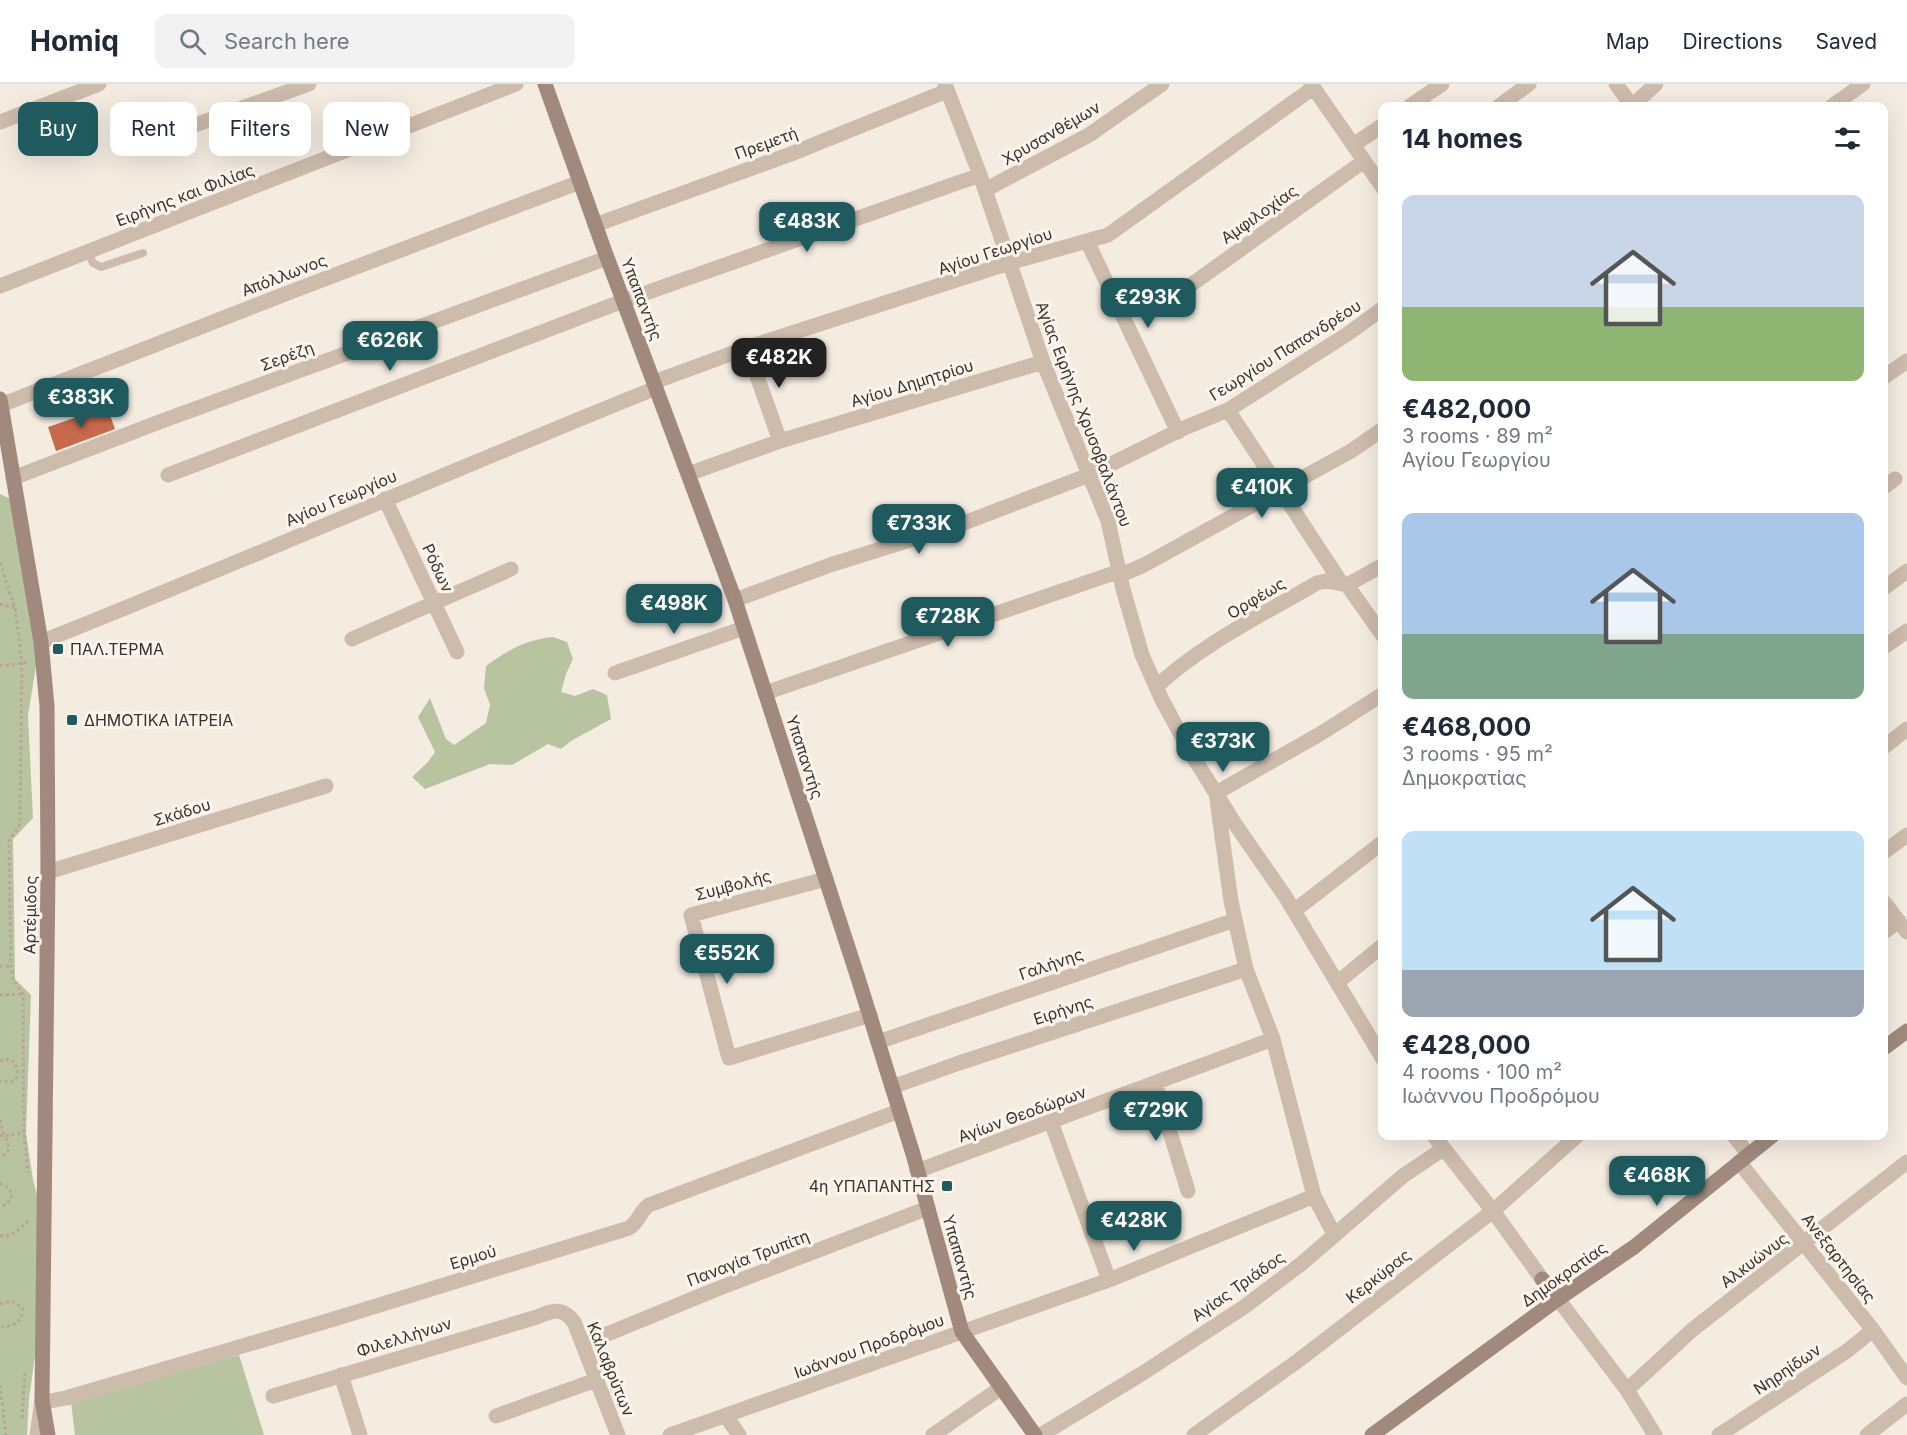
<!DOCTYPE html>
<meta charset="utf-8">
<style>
:root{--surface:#fff;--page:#f2f2f3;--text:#1f2937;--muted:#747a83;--line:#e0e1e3;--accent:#1f5a5e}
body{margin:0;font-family:Inter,sans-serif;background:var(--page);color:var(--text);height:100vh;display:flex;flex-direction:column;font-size:22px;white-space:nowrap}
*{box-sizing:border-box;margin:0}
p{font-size:20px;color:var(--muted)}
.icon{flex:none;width:33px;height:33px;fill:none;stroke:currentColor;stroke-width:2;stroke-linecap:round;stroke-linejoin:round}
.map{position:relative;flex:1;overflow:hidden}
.drawer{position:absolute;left:1378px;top:18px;width:510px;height:1038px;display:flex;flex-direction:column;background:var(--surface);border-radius:12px;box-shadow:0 6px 24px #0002}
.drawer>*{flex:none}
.guide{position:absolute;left:18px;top:18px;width:570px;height:54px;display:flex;gap:12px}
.price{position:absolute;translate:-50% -51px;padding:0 14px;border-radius:12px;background:var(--accent);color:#fff;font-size:20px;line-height:39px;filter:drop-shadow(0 2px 3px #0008)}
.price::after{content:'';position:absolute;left:50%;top:36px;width:18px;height:14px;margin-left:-9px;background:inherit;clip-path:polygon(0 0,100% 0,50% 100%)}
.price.current{background:#222;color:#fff}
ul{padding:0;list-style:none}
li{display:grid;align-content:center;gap:12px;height:318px;padding:0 24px}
li span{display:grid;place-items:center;height:186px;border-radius:12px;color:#555}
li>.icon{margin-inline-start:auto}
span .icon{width:108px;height:108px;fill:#fffc;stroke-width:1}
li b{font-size:26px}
h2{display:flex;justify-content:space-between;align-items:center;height:72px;padding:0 24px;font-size:26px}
.chip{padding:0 21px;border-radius:12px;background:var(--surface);box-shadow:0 6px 24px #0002;font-size:21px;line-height:54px}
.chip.current{background:var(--accent);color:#fff}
header{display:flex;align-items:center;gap:36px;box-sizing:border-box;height:84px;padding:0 30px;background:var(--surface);border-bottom:2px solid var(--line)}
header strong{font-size:28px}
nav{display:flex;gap:33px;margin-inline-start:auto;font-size:21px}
.search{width:420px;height:54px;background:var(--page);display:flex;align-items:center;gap:15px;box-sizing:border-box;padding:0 21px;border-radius:12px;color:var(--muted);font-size:22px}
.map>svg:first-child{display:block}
.green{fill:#b8c4a0}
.building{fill:#c8694b}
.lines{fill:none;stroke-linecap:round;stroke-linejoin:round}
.path{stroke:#b9a596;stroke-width:3;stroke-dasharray:3 3;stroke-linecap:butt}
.lane{stroke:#cdbbac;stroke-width:8}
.street{stroke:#cdbbac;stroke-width:15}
.secondary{stroke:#a18a7d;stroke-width:15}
.poi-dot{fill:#1f5a5e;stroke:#fbf5ee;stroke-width:2}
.labels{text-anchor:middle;stroke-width:6;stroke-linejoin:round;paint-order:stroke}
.street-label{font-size:16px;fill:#3b302b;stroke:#fbf5ee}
.poi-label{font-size:16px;fill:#3b302b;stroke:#fbf5ee;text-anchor:start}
</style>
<header>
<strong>Homiq</strong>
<div class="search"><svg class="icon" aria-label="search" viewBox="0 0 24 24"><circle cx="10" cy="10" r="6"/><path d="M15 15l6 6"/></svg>Search here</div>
<nav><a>Map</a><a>Directions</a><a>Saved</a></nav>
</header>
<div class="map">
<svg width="1907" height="1351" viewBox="0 0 1907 1351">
<rect width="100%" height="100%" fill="#f4ebe1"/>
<!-- green -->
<path class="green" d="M0,410L13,416L38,569L28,632L33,734L13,755L15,895L31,911L26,1049L33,1096L39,1118L37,1257L29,1315L27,1351H0Z
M553,553L567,558L573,575L566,590L561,608L575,612L593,605L607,611L611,635L571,657L561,665L548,660L512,681L490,680L425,705L412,693L428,678L435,668L418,633L430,614L446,655L454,661L486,639L490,621L484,604L486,582C508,566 525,556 553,553Z
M239,1271L264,1351H75L71,1318Z"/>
<!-- building -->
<path class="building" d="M107,323L115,345L56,367L48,343Z"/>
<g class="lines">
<!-- path -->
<path class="path" d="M0,479L15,524L22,579L20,740L9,757L11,883L13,896L23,910L24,1049L28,1089
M0,520L16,524
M0,582L28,578
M0,882L11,883
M0,911L22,910
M0,977L6,975L13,977L18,987L16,994L11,998L0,997
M0,1036L4,1052L24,1049
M0,1051C8,1054 11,1061 7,1069L0,1074
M0,1099L9,1104L12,1111L7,1120L0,1123
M0,1152C13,1152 19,1146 28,1137
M0,1220C11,1217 16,1216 23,1226C21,1240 13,1242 0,1243
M0,1301L6,1351
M22,1334L25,1287"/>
<!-- lane -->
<path class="lane" d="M88,169L93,179L101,183L143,169"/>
<!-- street -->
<path class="street" d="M945,0L980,91L1043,278L1108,437L1123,505L1142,571L1162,616L1192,671L1235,740L1285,812L1383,975
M1311,0L1383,104
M1616,0L1632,22
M1410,22L1442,0
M1499,22L1529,0
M1632,22L1656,0
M1832,22L1863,0
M0,38L99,0
M184,45L309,0
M1353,61L1383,41
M985,106L1089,51L1162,0
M595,141L791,70L947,7
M1087,157L1178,348
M0,202L516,0
M1174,213L1364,77
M747,264L780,357
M1884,293L1907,277
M654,298L755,261L1009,179L1108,151L1313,4
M1,321L285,210L580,98
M1228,326L1342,500
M688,390L780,357L1043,278
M168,391L623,217L980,91
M13,394L162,337L607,174
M1884,403L1895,395
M385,415L457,568
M1121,491L1144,481L1351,367L1383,345
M1347,501L1383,552
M1884,504L1907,487
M735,516L830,481L964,439L1089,391L1184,344L1228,326L1349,249L1383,224
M352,555L511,485
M41,558C247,476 450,387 656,304
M1884,563L1907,547
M615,589L744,544
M1156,603C1202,560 1262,531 1317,499L1326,497L1347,501L1383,481
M765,609L1120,487
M1884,663L1907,645
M1884,768L1907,751
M48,788L326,702
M826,795L691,831L729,974L870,931
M1884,818L1907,848
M1294,827L1383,758
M1884,848L1899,837
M1337,899L1383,861
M878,958L1235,836
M1155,999L1188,1107
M892,1003L959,979L1246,885
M1051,1038L1109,1196
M1434,1052L1493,1127L1542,1195
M1734,1052L1748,1070
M1739,1078L1873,1246L1907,1294
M917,1087L1273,955
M1334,1150L1314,1112L1273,955L1246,885L1231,817L1216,709L1320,650L1383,610
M1558,1215L1627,1306L1655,1351
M583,1260L712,1207L928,1124
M341,1291L360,1351
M1627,1306L1692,1246L1907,1078
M273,1312L537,1233C552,1226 563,1223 574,1238L618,1351
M496,1332L596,1296
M726,1332L739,1351
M37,1351L42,1316L50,1317L66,1314L334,1235L629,1144C638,1139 640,1127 649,1121L899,1027
M670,1351L1109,1196L1314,1112
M933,1351L1002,1303
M1041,1351L1143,1289L1244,1223L1301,1180L1403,1092L1443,1065
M1194,1351L1299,1276L1493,1127L1577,1052
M1719,1351L1847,1267L1873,1246
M1867,1351L1907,1320"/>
<!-- secondary -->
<path class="secondary" d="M545,0L605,168L735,516L858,894L913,1070L962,1248L1035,1351
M0,315L41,558L47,622L48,788L42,1316L48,1351
M1884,964L1907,947
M1542,1195L1558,1215
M1372,1351L1558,1215L1634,1163L1772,1052"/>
</g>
<!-- markers -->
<g class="poi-dot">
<rect x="52" y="559" width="12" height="12" rx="3"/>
<rect x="66" y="630" width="12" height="12" rx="3"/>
<rect x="941" y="1096" width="12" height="12" rx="3"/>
</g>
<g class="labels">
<!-- street labels -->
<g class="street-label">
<text transform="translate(1051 49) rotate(-30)" y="6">Χρυσανθέμων</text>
<text transform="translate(766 59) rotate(-20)" y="6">Πρεμετή</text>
<text transform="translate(185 111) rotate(-21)" y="6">Ειρήνης και Φιλίας</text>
<text transform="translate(1259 130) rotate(-35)" y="6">Αμφιλοχίας</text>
<text transform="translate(995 167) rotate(-18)" y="6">Αγίου Γεωργίου</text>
<text transform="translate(284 191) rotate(-21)" y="6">Απόλλωνος</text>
<text transform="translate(642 215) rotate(69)" y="6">Υπαπαντής</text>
<text transform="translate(1285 266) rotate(-32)" y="6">Γεωργίου Παπανδρέου</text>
<text transform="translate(287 272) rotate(-20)" y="6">Σερέζη</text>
<text transform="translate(912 299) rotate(-17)" y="6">Αγίου Δημητρίου</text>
<text transform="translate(1084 330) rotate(69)" y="6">Αγίας Ειρήνης Χρυσοβαλάντου</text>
<text transform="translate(341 414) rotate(-23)" y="6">Αγίου Γεωργίου</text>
<text transform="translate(438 484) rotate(65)" y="6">Ρόδων</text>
<text transform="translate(1256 514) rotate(-31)" y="6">Ορφέως</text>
<text transform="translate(805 673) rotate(72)" y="6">Υπαπαντής</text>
<text transform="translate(182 728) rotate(-17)" y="6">Σκάδου</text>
<text transform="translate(733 801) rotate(-15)" y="6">Συμβολής</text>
<text transform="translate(30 831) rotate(-89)" y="6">Αρτέμιδος</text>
<text transform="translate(1051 880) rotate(-19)" y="6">Γαλήνης</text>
<text transform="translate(1063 926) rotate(-18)" y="6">Ειρήνης</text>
<text transform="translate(1022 1030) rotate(-20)" y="6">Αγίων Θεοδώρων</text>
<text transform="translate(473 1173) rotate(-17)" y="6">Ερμού</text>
<text transform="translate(960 1173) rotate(74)" y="6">Υπαπαντής</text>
<text transform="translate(748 1174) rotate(-21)" y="6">Παναγία Τρυπίτη</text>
<text transform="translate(1839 1174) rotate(52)" y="6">Ανεξαρτησίας</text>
<text transform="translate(1754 1176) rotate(-37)" y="6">Αλκυώνυς</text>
<text transform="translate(1564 1190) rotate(-35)" y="6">Δημοκρατίας</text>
<text transform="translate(1378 1192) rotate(-38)" y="6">Κερκύρας</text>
<text transform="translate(1238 1202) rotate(-35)" y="6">Αγίας Τριάδος</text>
<text transform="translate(404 1253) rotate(-17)" y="6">Φιλελλήνων</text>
<text transform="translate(869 1262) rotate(-20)" y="6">Ιωάννου Προδρόμου</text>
<text transform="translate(611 1285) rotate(68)" y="6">Καλαβρύτων</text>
<text transform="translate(1787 1285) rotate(-34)" y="6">Νηρηίδων</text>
</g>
<!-- poi labels -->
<g class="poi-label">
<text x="70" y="571">ΠΑΛ.ΤΕΡΜΑ</text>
<text x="84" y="642">ΔΗΜΟΤΙΚΑ ΙΑΤΡΕΙΑ</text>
<text x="935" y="1108" text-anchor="end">4η ΥΠΑΠΑΝΤΗΣ</text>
</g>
</g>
</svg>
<b class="price" style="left:807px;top:169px">€483K</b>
<b class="price" style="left:1148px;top:245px">€293K</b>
<b class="price" style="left:390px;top:288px">€626K</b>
<b class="price current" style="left:779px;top:305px">€482K</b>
<b class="price" style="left:81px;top:345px">€383K</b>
<b class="price" style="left:1262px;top:435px">€410K</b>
<b class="price" style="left:919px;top:471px">€733K</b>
<b class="price" style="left:674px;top:551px">€498K</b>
<b class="price" style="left:948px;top:564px">€728K</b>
<b class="price" style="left:1223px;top:689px">€373K</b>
<b class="price" style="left:727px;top:901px">€552K</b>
<b class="price" style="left:1156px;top:1058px">€729K</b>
<b class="price" style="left:1657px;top:1123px">€468K</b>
<b class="price" style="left:1134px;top:1168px">€428K</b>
<div class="guide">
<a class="chip current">Buy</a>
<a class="chip">Rent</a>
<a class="chip">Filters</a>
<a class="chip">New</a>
</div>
<section class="drawer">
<h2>14 homes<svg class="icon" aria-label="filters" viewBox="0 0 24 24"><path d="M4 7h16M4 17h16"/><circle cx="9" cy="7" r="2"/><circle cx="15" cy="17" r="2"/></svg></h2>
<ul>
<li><span style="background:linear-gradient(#c9d6e8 60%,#8fb573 0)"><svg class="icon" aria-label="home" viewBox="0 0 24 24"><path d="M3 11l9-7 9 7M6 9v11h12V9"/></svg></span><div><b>€482,000</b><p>3 rooms · 89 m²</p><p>Αγίου Γεωργίου</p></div></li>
<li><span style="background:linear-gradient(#a9c7e8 65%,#7fa58c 0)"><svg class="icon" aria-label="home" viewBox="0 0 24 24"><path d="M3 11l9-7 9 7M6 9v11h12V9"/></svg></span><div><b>€468,000</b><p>3 rooms · 95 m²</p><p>Δημοκρατίας</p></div></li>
<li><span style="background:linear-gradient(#bfe0f5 75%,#9aa5b1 0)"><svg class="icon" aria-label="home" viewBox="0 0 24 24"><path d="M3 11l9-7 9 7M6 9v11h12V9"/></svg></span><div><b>€428,000</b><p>4 rooms · 100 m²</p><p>Ιωάννου Προδρόμου</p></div></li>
</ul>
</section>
</div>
